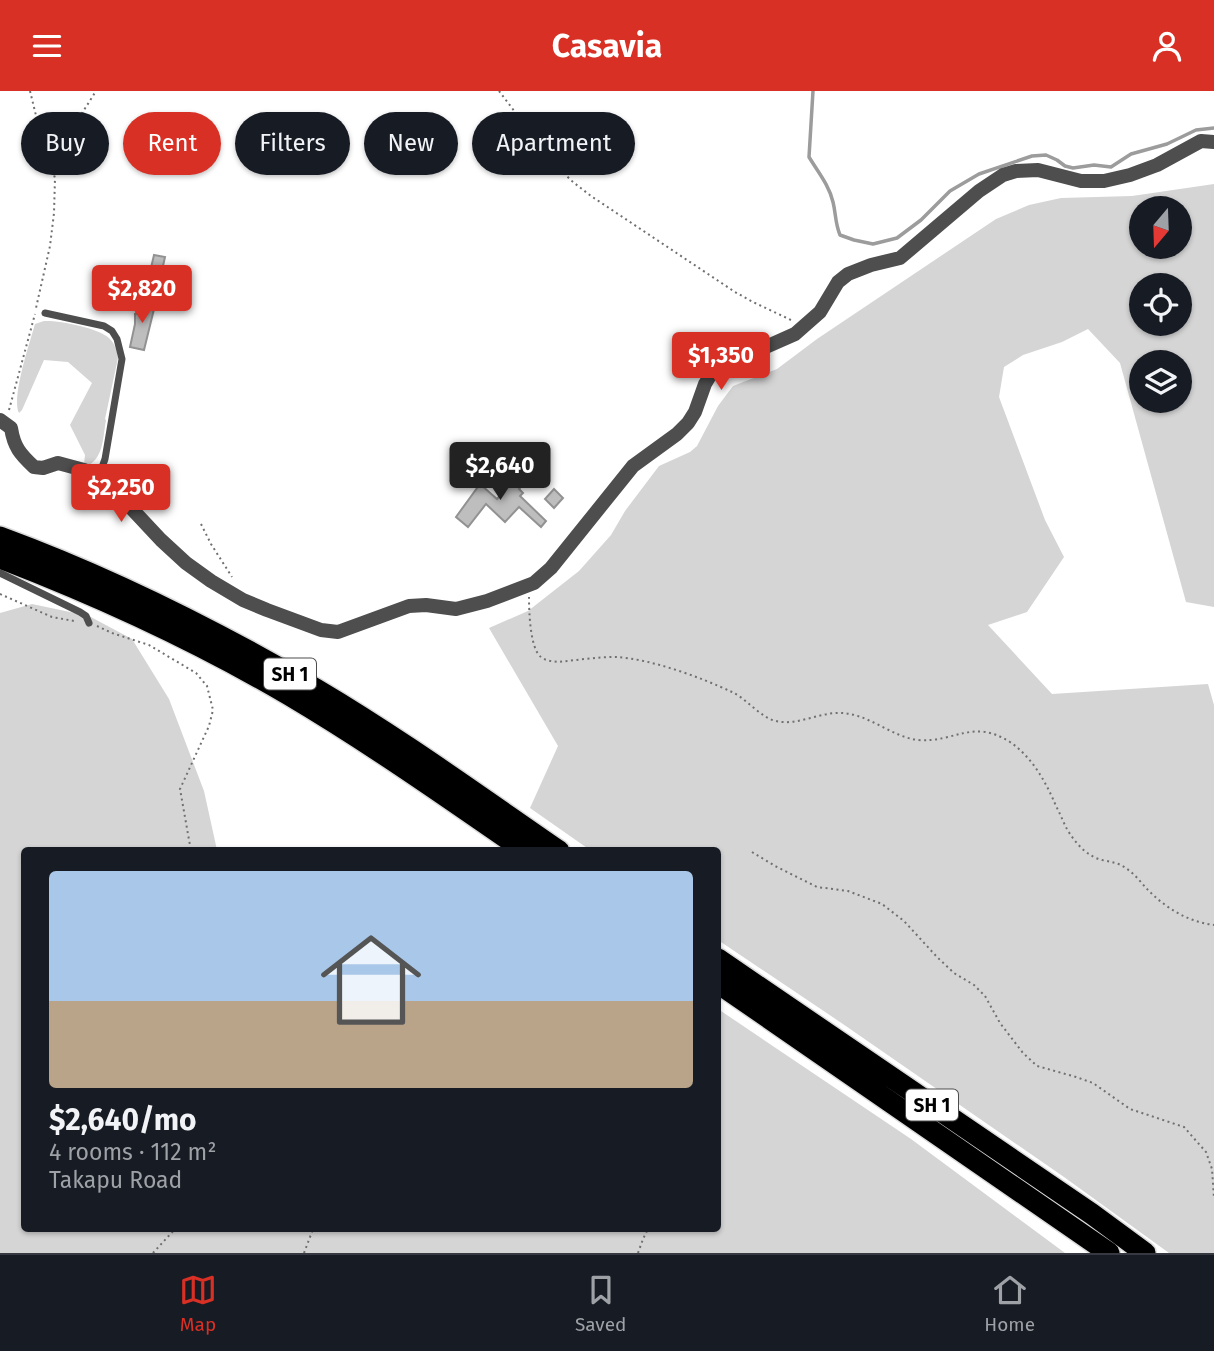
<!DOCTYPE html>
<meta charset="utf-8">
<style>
:root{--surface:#171b24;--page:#242831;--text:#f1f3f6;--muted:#9ea1a6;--line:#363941;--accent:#d93025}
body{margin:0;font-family:"Fira Sans",sans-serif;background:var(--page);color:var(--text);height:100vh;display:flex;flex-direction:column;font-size:26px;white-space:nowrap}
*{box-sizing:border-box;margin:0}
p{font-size:23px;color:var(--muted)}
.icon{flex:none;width:38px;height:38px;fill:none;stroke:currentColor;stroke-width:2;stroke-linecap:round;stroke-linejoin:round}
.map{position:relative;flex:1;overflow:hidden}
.panel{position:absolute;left:21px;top:756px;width:700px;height:385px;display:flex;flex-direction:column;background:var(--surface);border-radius:7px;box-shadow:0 2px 5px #0004}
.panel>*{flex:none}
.top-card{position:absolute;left:21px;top:21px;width:700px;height:63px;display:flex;gap:14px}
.needle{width:46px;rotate:199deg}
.buttons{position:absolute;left:1129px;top:105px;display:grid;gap:14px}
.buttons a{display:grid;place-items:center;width:63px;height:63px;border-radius:50%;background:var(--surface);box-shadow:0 2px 5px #0004;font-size:35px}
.price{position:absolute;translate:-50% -60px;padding:0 16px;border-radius:7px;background:var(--accent);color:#fff;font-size:23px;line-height:46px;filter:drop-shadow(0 2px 4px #0008)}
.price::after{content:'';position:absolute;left:50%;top:42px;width:21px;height:16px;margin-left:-10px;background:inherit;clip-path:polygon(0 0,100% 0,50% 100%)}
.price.on{background:#222;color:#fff}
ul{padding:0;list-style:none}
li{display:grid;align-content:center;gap:14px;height:371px;padding:0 28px}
li span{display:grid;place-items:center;height:217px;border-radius:7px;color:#555}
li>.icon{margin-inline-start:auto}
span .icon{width:126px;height:126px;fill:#fffc;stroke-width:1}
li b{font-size:30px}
.pill{padding:0 24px;border-radius:32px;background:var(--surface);box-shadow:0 2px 5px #0004;font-size:24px;line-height:63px}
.pill.on{background:var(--accent);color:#fff}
header{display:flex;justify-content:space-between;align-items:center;height:91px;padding:0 28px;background:var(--accent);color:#fff;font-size:32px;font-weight:700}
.dock{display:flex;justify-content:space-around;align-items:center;height:98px;border-top:2px solid var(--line);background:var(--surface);font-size:19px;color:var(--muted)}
.dock a{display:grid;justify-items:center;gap:4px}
.dock .on{color:var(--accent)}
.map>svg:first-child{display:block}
.green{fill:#d5d5d5;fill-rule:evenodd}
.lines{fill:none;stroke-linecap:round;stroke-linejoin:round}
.stream{stroke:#9c9c9c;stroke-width:3.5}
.building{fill:#bebebe;stroke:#929292;stroke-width:2}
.motorway-casing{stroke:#dbdbdb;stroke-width:24}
.path{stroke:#707070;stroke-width:2;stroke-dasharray:2 3.5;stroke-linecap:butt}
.service{stroke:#4e4e4e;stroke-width:7}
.minor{stroke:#4e4e4e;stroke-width:14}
.motorway{stroke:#000;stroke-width:21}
.labels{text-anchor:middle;stroke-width:7;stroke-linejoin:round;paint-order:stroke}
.shield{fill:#fff;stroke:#4c4c4c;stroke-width:2}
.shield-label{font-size:19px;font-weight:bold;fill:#000}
</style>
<header><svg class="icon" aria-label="menu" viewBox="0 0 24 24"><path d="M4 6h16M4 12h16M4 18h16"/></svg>Casavia<svg class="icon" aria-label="person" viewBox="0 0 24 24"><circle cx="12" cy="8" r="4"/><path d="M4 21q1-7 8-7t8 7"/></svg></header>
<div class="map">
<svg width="1214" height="1162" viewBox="0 0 1214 1162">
<rect width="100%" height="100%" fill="#fff"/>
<!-- green -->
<path class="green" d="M1214,93V516L1186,511L1120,272L1088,238L1062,251L1023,264L1004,276L999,306L1045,429L1064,466L1027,521L988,534L1052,603L1208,593L1214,614V1162H1169L1064,1086L840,931L718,849V760L590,759L530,717L558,655L489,537L528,520L579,480L611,444L625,420L659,375L690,361L697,355L718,315L733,295L777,278L817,248L996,128L1029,114L1061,107L1132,105ZM1180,117V156H1141V117ZM1180,194V233H1141V194ZM1141,271H1180V310H1141Z
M44,230C58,229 99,237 109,247C115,253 117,259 118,267L105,328L106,329C103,345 104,365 89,374L84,373L85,364L70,334L92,292L68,271L44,269L22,319L19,322C11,307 30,251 35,233Z
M32,513L89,525L132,548L169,608L204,700L217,759L24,760V1138H718V918L911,1048L1065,1162H0V522Z"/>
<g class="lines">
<!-- stream -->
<path class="stream" d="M813,0L809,66C818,81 829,94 833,111C836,123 835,132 840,144L854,149L873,153L897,147L921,129L950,100L979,83L1032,65L1046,64L1057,69L1065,75L1073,77L1094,74L1111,76L1131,63L1167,53L1196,39L1214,37"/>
</g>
<!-- building -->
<path class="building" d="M154,164L165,166L158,197L147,194Z
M139,210L155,214L144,259L130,256L135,233V223H136Z
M515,376L526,386L522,390L524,392L519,398L523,402L520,405L546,430L541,436L519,416L505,431L486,413L468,436L456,426L480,393L497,408L513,390L508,386Z
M554,398L563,407L554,417L545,408Z"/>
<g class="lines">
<defs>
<path id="motorway" d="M0,446C109,486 215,539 316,598C399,647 479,705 559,760
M0,467C99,505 197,550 289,604C370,652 447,706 525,760
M718,868L1092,1123L1145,1162
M718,892L1109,1162"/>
</defs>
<!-- motorway casing -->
<use href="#motorway" class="motorway-casing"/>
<!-- path -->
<path class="path" d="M30,0L41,45L55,87L54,122L50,155L36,217
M499,0L557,76L573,91L591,105L735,201L753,211L791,229
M53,76L62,54L96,0
M9,319L35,223
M201,433L211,453L232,486
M0,503L52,526L74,530
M529,506C529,520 530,558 541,566C546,570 552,570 558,571C577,569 597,566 616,566C651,568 700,586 732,601C747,608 761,627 776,630C796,635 818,622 838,622C867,621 891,646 918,649C955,652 972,627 1010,651C1032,666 1046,691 1056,715C1061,724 1064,734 1070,743C1078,755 1089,766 1102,769C1111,771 1120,772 1127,778C1136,784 1142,793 1149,800C1167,818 1189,831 1214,834
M97,535L112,542L149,554L196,582L207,595L213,619L209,635L180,698L191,760
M752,761L775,775L817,796L848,800L882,813L904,830L937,866L954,882L974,894L985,905L1000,932L1023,962L1037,975L1076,986L1093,992L1130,1018L1184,1036L1206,1061L1212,1078L1214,1107
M153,1162L175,1138
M304,1162L313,1138
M638,1162L643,1148L648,1138"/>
<!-- service -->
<path class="service" d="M45,222L104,235L112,240L117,248L122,268L105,368L101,379L97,386
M0,482L80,521L86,525L89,532"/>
<!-- minor -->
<path class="minor" d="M0,329L11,337C14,356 20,363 34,376L43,377L58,372L84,379L97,386L117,402L161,449L186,472L211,490L243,509L267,519L321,539L338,541L409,515L426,514L456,518L487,510L534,492L551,477L633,375L677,343L688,332L695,321L705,293L711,283L718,277L795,243L820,221L838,191L848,183L871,174L900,167L979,100L1003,84L1016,80L1038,79L1081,90H1104L1130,84L1157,74L1201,50L1214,51"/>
<!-- motorway -->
<use href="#motorway" class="motorway"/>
</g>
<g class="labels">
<!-- shield labels -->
<g class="shield">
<rect x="264" y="567.5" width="52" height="31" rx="5"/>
<rect x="906" y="998.5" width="52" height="31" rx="5"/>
</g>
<g class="shield-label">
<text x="290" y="590">SH 1</text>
<text x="932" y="1021">SH 1</text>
</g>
</g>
</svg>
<div class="buttons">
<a><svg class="needle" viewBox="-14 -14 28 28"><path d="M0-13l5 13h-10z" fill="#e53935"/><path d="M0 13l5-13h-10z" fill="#9ea1a6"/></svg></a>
<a><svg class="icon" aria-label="locate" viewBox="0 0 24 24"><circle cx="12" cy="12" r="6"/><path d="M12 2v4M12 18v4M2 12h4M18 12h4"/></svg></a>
<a><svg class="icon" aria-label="layers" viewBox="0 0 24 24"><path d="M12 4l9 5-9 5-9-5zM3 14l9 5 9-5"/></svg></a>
</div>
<b class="price" style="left:142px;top:234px">$2,820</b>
<b class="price" style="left:721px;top:301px">$1,350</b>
<b class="price on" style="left:500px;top:411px">$2,640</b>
<b class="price" style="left:121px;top:433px">$2,250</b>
<div class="top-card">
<a class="pill">Buy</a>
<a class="pill on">Rent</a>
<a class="pill">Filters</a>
<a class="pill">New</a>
<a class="pill">Apartment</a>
</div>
<section class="panel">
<ul>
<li><span style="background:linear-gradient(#a9c7e8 60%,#b9a48a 0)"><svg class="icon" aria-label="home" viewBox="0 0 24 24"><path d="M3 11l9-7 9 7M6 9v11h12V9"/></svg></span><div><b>$2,640/mo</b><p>4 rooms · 112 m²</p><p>Takapu Road</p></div></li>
</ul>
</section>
</div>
<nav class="dock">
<a class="on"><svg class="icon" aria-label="map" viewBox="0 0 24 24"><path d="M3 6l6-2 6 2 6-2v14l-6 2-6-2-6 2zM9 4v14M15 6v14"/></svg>Map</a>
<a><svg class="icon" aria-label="saved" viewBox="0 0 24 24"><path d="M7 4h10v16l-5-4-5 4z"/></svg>Saved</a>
<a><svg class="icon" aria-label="home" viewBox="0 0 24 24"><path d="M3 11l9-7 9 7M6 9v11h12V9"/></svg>Home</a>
</nav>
